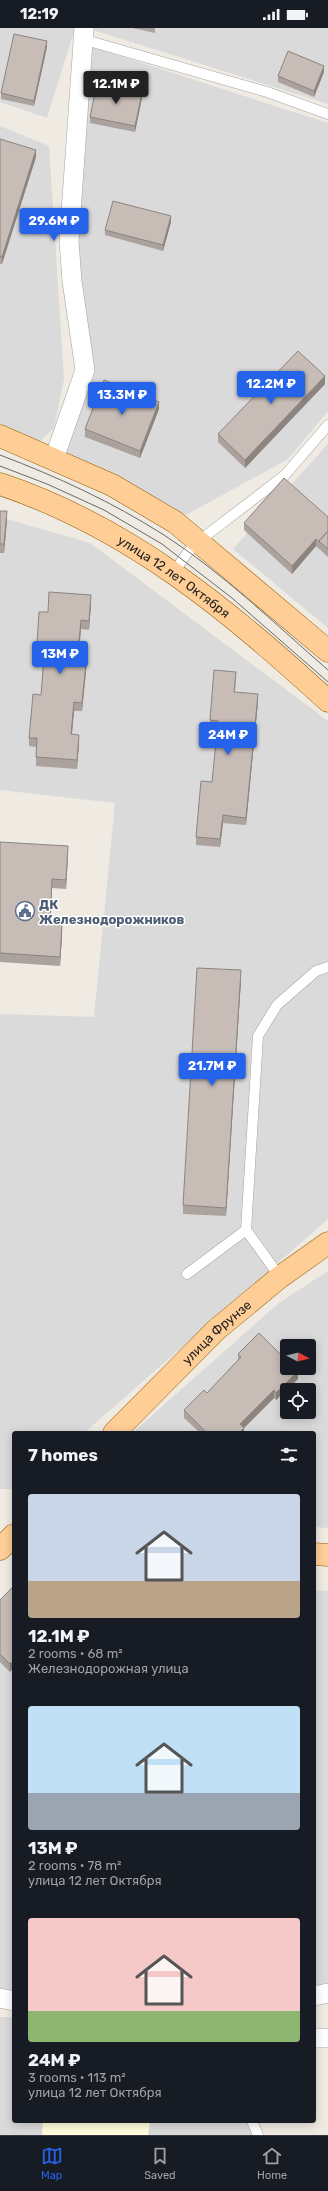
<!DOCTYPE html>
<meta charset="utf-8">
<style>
:root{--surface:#171b24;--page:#242831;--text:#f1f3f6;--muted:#9ea1a6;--line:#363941;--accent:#2563eb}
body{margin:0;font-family:Rubik,sans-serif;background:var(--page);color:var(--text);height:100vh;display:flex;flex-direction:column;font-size:15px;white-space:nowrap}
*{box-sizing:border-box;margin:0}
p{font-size:13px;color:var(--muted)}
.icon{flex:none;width:22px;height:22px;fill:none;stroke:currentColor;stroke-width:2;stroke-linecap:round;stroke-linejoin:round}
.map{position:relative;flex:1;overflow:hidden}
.details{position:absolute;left:12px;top:1403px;width:304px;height:692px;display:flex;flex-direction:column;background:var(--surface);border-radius:4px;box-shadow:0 2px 10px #0003}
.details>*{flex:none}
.needle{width:26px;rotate:97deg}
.tools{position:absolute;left:280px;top:1311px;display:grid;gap:8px}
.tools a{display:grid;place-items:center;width:36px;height:36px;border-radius:4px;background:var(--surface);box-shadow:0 2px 10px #0003;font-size:20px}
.price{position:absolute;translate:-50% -34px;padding:0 9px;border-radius:4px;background:var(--accent);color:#fff;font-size:13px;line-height:26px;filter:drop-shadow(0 1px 2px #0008)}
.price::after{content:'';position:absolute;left:50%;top:24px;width:12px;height:9px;margin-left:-6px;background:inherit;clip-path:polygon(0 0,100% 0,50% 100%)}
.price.current{background:#222;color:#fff}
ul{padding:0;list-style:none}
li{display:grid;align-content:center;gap:8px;height:212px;padding:0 16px}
li span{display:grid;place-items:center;height:124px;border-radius:4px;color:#555}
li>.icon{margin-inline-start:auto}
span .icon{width:72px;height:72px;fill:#fffc;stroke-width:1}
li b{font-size:17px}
h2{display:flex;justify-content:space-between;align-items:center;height:48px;padding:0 16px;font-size:17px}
.status{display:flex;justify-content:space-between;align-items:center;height:28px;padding:0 20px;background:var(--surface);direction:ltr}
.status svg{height:11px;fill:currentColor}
.tabs{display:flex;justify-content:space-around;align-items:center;height:56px;border-top:1px solid var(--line);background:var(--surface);font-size:11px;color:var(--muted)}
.tabs a{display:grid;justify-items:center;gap:2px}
.tabs .current{color:var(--accent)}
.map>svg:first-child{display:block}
.residential{fill:#dbdada;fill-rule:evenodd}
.education{fill:#fffddb}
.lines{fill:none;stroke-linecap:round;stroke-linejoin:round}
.lane-casing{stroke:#a4a4a4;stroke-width:11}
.street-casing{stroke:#a4a4a4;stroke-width:20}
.primary-casing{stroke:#965e00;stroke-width:23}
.lane{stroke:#fff;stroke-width:10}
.street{stroke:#fff;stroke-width:19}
.primary{stroke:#ffce97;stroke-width:22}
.tram{stroke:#6b6b6b;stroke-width:1}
.wall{fill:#aba29d}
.shaded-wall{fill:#8b847f}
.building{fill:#c7bcb6;stroke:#8b847f}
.labels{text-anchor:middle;stroke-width:3;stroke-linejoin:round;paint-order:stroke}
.street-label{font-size:13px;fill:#1d1d1d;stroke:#fff}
.service-label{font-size:13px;font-weight:bold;fill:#4e5e75;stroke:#fff;text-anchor:start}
</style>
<div class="status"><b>12:19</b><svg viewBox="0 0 49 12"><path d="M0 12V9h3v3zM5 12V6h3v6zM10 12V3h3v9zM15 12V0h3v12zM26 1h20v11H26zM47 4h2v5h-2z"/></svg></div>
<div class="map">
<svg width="328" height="2107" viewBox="0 0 328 2107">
<rect width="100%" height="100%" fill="#efeae2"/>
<!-- residential -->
<path class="residential" d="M0,0H75L47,90L0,74Z
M94,0H328V76L93,2Z
M92,19L328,95V383L288,431L166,498L65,426L82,355L70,116Z
M0,98L49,118L64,351L54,400L36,417L0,403Z
M328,416V600L233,521Z
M0,489L90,515L328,693V1191L84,1405H14V1461H0V986L94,989L115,775L0,762Z
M328,1243V1500L314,1499V1405H132L279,1275ZM287,1318H309V1340H287ZM287,1362H309V1384H287Z
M14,1556V1963L0,1961V1572Z
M314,1562L328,1563V1962L314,1963Z
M0,1989H14V2093H253L254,2107H0Z"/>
<!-- education -->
<path class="education" d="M43,2093H150L148,2107H42Z"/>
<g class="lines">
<defs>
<path id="lane" d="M82,11L267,64L328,86
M174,544L188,524L199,513L285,447L328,397
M187,1246L246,1202
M280,1249L246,1202L258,1008L277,977L316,943L328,939
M252,2093L258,2107"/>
<path id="street" d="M54,431L85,342L72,253L69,213L84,0
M314,1968L328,1965
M0,1970L14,1973
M314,2010H328"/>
<g id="primary">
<path d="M0,408L112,457L175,494L328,623"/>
<path id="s1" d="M0,456C131,500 228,582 328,673"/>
<path id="s2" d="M114,1405L216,1302L280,1249L328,1215"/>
<path d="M0,1521L14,1507"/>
<path d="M314,1526L328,1527"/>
</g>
</defs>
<!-- lane casing -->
<use href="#lane" class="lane-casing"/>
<!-- street casing -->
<use href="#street" class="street-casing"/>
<!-- primary casing -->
<use href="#primary" class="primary-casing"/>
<!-- lane -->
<use href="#lane" class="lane"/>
<!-- street -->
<use href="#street" class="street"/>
<!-- primary -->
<use href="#primary" class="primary"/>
<!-- tram -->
<path class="tram" d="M0,427C58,449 112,474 164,507C223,545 275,596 328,642
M0,438L47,456L104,482L162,516L232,570L328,654"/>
</g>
<!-- wall -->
<path class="wall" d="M132,0H155V5Z
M47,19L34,78L1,71V65Z
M324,44L314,69L278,54V48Z
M142,70L135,104L90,95V89Z
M0,111L36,129L2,236H0Z
M171,194L163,223L105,207V202Z
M325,356L245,440L218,414V406Z
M159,381L140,430L85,409V401Z
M0,483L7,492L4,525H0Z
M328,489V529L316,518L292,546L244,502V495Z
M91,576L89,602L81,601L79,624L87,633L82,683H74L72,706L79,715L77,741L36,738V719L29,718V710L41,667L43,639L36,638V629L48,584Z
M236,652L235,664L258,674L246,797L223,795L220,819L196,817V809L212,754L218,700L210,699V692Z
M0,814L68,827L66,861L52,860L50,896L62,906L60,938L0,934Z
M241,951L226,1188L183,1186V1177Z
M238,1326L298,1351L276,1372L274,1370L244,1400V1405H200L184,1390V1382L207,1365L238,1332Z
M14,1558V1639L10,1644L0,1634V1572Z"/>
<!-- shaded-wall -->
<path class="shaded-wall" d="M47,13V19L34,78V73Z
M324,38V44L314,69V63Z
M142,65V70L135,104V98Z
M36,122V129L2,236V229Z
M171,188V194L163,223V217Z
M325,348V356L245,440V432Z
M159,374V381L140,430V423Z
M7,483V492L4,525V516Z
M316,511V518L292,546V538Z
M91,567V576L89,602V593Z
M81,592V601L78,633V624Z
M87,625V633L82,683V675Z
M258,666V674L246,797V790Z
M74,674V683L71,715V706Z
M79,707V715L77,741V732Z
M223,787V795L220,819V811Z
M68,818V827L66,861V852Z
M52,851V860L50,905V896Z
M62,897V906L60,938V929Z
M241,942V951L226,1188V1180Z
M298,1343V1351L276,1372V1365Z
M274,1362V1370L240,1404V1396Z
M244,1400V1405H239Z
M14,1632V1639L10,1644V1636Z"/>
<!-- building -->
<path class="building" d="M14,6L47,13L34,73L1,65Z
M288,23L324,38L314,63L278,48Z
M97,55L142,65L135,98L90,89Z
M0,111L36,122L2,229L0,228Z
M113,173L171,188L163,217L105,202Z
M298,323L325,348L245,432L218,406Z
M104,352L159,374L140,423L85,401Z
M284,450L328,489V503L319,513V514L316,511L292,538L244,495Z
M0,483H7L4,516H0Z
M328,503V521L319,513Z
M49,564L91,567L89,593L81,592L78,624L87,625L82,675L74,674L71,706L79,707L77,732L36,729L37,710H29L33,666L41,667L44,630L36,629L39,584H48Z
M214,642L236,644L234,664L258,666L246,790L223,787L220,811L196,809L201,753L212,754L218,693L210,692Z
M0,814L68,818L66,852L52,851L50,896L62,897L60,929L0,925Z
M197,940L241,942L226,1180L183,1177Z
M259,1305L287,1333V1340H294L298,1343L276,1365L274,1362L240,1396L244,1400L239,1405H207L184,1382L204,1362L207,1365L241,1329L238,1326Z
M14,1558V1632L10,1636L0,1626V1572Z"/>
<!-- icons -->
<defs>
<symbol id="civic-ring" viewBox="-11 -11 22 22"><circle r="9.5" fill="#fff" stroke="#5c6f8a" stroke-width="1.5"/><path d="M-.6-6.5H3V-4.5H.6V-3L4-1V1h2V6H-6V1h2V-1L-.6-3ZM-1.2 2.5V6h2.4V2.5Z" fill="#5c6f8a"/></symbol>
</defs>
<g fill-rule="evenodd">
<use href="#civic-ring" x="14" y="872" width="22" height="22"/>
</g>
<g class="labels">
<!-- street labels -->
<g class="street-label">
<text dy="5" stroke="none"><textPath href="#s1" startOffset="198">улица 12 лет Октября</textPath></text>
<text dy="5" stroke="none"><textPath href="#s2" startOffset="144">улица Фрунзе</textPath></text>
</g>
<!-- service labels -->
<g class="service-label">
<text x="39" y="881">ДК<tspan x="39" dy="15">Железнодорожников</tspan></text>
</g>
</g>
</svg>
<div class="tools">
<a><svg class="needle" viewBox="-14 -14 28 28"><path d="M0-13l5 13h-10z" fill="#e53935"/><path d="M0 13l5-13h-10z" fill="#9ea1a6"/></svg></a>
<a><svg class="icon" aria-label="locate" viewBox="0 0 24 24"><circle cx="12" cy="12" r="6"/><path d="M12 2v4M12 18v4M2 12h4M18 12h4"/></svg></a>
</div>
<b class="price current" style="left:116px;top:77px">12.1M ₽</b>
<b class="price" style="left:54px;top:214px">29.6M ₽</b>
<b class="price" style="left:271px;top:377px">12.2M ₽</b>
<b class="price" style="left:122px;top:388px">13.3M ₽</b>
<b class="price" style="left:60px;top:647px">13M ₽</b>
<b class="price" style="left:228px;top:728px">24M ₽</b>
<b class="price" style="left:212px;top:1059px">21.7M ₽</b>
<section class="details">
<h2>7 homes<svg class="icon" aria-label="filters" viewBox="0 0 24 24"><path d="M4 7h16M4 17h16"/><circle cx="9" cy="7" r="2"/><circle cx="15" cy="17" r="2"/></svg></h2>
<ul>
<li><span style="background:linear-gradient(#c9d6e8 70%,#b9a48a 0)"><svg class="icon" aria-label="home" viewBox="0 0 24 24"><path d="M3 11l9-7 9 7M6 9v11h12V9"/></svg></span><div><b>12.1M ₽</b><p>2 rooms · 68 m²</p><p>Железнодорожная улица</p></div></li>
<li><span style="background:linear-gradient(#bfe0f5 70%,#9aa5b1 0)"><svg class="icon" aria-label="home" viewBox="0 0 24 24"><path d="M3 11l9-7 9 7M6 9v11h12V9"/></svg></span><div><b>13M ₽</b><p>2 rooms · 78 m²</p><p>улица 12 лет Октября</p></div></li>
<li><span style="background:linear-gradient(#f6c9c9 75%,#8fb573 0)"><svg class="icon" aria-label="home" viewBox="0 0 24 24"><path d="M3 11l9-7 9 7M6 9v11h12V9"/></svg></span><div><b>24M ₽</b><p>3 rooms · 113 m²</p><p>улица 12 лет Октября</p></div></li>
</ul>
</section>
</div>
<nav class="tabs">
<a class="current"><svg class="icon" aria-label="map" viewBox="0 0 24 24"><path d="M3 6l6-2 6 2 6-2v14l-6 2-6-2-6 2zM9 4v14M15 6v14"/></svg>Map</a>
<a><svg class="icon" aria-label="saved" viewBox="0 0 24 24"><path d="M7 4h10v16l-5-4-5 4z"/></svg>Saved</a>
<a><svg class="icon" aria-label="home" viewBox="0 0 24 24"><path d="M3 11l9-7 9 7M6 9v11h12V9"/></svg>Home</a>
</nav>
